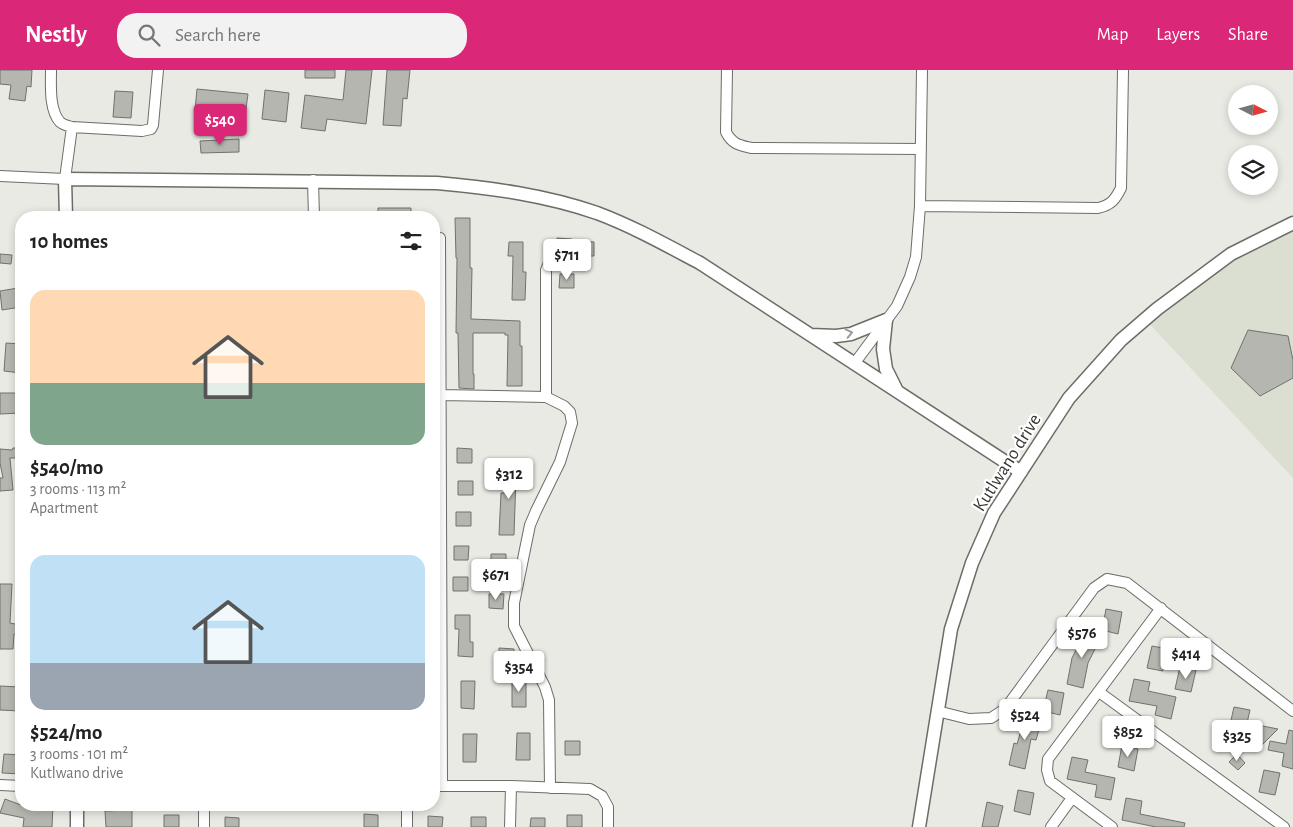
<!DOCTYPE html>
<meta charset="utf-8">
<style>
:root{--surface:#fff;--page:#f2f2f2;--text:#222;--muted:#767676;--accent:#db2777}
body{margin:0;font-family:"Alegreya Sans",sans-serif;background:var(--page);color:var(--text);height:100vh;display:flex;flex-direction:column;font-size:19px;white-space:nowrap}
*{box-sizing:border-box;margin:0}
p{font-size:16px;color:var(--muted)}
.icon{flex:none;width:28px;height:28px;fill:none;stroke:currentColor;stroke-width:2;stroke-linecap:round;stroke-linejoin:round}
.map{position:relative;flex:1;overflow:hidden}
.details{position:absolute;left:15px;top:141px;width:425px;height:600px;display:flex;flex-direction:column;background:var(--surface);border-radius:20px;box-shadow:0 2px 8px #0003}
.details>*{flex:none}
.needle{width:32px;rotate:96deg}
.tools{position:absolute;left:1228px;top:15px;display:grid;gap:10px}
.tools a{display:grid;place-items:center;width:50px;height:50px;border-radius:50%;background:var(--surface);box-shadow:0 2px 8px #0003;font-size:25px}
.price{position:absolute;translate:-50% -42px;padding:0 11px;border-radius:5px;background:#fff;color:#222;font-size:16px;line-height:32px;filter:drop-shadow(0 1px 2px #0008)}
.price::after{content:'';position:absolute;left:50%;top:30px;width:15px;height:11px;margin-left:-8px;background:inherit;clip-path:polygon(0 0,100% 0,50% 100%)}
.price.active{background:var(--accent);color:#fff}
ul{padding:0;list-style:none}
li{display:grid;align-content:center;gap:10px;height:265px;padding:0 15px}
li span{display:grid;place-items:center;height:155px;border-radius:15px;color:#555}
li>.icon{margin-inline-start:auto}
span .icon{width:90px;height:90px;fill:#fffc;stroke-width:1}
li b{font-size:21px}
h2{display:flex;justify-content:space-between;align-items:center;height:60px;padding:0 15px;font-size:21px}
header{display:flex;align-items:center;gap:30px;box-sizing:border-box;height:70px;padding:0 25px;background:var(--accent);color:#fff}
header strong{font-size:24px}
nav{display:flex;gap:28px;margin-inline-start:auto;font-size:18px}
.search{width:350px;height:45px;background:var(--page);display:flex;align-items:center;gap:12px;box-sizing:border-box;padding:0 18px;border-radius:20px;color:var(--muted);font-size:19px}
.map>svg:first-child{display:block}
.built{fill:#dbdfd1}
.building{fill:#b4b6af;stroke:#70726c}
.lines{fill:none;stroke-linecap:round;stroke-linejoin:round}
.minor-casing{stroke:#6b6d67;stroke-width:12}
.tertiary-casing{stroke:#6b6d67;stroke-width:15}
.minor{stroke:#fff;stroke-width:10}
.tertiary{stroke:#fff;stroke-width:12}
.oneway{stroke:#9a9b9a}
.labels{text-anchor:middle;stroke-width:4.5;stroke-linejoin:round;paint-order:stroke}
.street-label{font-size:19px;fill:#363734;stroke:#fff}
</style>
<header>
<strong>Nestly</strong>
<div class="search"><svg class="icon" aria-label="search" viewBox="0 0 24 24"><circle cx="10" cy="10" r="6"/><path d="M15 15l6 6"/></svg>Search here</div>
<nav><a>Map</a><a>Layers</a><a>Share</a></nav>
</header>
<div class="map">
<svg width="1293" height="757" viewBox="0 0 1293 757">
<rect width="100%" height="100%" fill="#e8eae3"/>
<!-- built -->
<path class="built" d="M1293,153V408L1145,249L1238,181Z"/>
<!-- building -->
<path class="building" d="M0,0H32L31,17L27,16L25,31L9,29L11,15L0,14Z
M305,0H335V8H305Z
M346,0H372L366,54L327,49L325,61L301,58L305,25L343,30Z
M387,0H410L407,29L403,28L401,56L383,55Z
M197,19L248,24L245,46L195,40Z
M265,20L289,23L286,52L262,49Z
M115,21L133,22L131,48L113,47Z
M239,69V82L201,83L200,71Z
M378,138H411V148H378Z
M455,148H470V198H472L471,249L520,251V276H522V316H507L508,265H505V263H473V304H474V319L459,318L458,263H456L457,188H456Z
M557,168L572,169V171L594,172V186H579V183H557Z
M509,172H523V202H526L525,230H512L513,186H508Z
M0,184L12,185L11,194L0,193Z
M560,204H574V218H559Z
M18,218L21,237L2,240L0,221Z
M1248,260L1288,266L1293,290V308L1260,326L1231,298Z
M6,273L21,274V303L4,301Z
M0,323H17V333H21V343L0,344Z
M13,378H21V388H10L13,420L0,421V408H3L0,393V379L12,380Z
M457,378L472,379V393H457Z
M505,393H520V407H516L514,465H499L501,423H505Z
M458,411H473V425H458Z
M456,442H471V456H456Z
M454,476H469L468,490H454Z
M491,484H506V498H491Z
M453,507H468V521H453Z
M0,514H12L10,553L20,555L18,565L14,564L13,579H0Z
M489,524H504L503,539L489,538Z
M1106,539L1122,542L1118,564L1102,560Z
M455,545H470V572H473V587L458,586L459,559H455Z
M1086,560L1101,567L1088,593L1083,618L1067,614L1072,588Z
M1152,576L1168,579L1163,601L1147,598Z
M499,578L514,579V593H499Z
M1180,597L1196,600L1191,622L1175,619Z
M512,609L526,610V637H512Z
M1134,609L1150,612L1148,621L1176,627L1171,649L1155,645L1157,636L1129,631Z
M461,611H475L474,639L461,638Z
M0,616L20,617V641L0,640Z
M1048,620L1064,623L1060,645L1043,641Z
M1234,637L1250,640L1247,653L1278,659L1257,680L1260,665L1229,659Z
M1026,644L1042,649L1036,670L1031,669L1025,699L1009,695L1014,673L1017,674Z
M1289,660L1293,661V699L1282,696L1284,683L1268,680L1270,671L1286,674Z
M517,663H530V690H516Z
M463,664H477L476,692H463Z
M565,671H580V685H565Z
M1122,675L1138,679L1134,701L1118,697Z
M4,684L21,685V704L2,703Z
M1237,684L1245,693L1238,700L1229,692Z
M1072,687L1088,690L1085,702L1115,708L1111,730L1095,727L1097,715L1067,709Z
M1264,700L1280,703L1275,725L1259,722Z
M1018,720L1034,723L1030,745L1014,741Z
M1126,728L1142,731L1140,744L1185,753L1184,757H1156L1122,750Z
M5,729L21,735H53L52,757H23L24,748L0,743Z
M987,732L1003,736L998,757H982Z
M132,740V757H106L105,741Z
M364,744L378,745V757H364Z
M164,745H179V757H164Z
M567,745H582V757H567Z
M428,746L443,747L442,757H428Z
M225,747L239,748V757H225Z
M471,747H486V757H471Z
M531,748H545V757H530Z"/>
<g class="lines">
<defs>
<path id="minor" d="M51,0C51,15 49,40 60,52C63,55 68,56 72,57
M727,0L726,62C732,74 739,75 751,78L921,79
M0,106L65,109L72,57L142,61L151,59L153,55L158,0
M313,110L314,148
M920,136L1098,138C1111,135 1115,130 1121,118L1123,0
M440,168L442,716
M854,294L897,236L910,207L916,187L920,136L922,0
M441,325L546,327V200L549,193L554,191L574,193
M546,327L564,336L570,342L572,353L560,392L536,441L530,455L514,533V556L545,617L549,630L550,718
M1099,622L1284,757
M937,641L969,649L991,648L1005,639L1094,518L1107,509L1127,513L1293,641
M0,715L21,716
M434,716H511L590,719L602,726L608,737V757
M204,735V757
M407,735V757
M510,757L511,716
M1051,757L1072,728
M1112,757L1050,711L1047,700L1048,689L1161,538"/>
<path id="tertiary" d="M66,148L65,109L437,113C492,118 545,125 597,143C632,156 666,175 700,193L1021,402
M811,265L836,266L851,264L886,250L883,279L886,299L897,321
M77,757V735
M919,757L951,559L972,493L994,443L1069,328L1121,270L1157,239L1231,184L1293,153"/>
</defs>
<!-- minor casing -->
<use href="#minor" class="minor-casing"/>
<!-- tertiary casing -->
<use href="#tertiary" class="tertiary-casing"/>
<!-- minor -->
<use href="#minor" class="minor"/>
<!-- tertiary -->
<use href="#tertiary" class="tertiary"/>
</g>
<!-- one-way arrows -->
<defs><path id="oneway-chevron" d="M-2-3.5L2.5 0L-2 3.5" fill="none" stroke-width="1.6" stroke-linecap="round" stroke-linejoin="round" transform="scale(1.25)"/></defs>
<use class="oneway" href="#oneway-chevron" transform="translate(849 263) rotate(-13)"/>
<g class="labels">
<!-- street labels -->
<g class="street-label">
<text transform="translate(1006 392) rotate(-58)" y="7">Kutlwano drive</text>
</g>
</g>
</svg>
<div class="tools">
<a><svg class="needle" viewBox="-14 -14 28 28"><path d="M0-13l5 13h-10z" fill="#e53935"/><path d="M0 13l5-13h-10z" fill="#767676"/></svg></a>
<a><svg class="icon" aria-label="layers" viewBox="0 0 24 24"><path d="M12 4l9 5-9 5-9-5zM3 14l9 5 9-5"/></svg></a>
</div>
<b class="price active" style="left:220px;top:76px">$540</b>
<b class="price" style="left:567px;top:211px">$711</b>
<b class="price" style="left:509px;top:430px">$312</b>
<b class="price" style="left:496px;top:531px">$671</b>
<b class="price" style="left:1082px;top:589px">$576</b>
<b class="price" style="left:1186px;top:610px">$414</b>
<b class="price" style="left:519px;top:623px">$354</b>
<b class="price" style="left:1025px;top:671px">$524</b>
<b class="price" style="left:1128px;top:688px">$852</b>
<b class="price" style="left:1237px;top:692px">$325</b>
<section class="details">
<h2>10 homes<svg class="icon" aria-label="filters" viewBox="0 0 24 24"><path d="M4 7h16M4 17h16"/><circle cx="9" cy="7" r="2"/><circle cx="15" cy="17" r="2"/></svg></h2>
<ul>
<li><span style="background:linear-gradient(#ffd9b3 60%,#7fa58c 0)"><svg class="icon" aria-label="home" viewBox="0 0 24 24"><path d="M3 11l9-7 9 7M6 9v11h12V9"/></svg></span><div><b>$540/mo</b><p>3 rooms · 113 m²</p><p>Apartment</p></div></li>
<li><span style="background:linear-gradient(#bfe0f5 70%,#9aa5b1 0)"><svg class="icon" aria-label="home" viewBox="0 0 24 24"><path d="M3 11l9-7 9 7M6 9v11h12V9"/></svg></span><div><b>$524/mo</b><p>3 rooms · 101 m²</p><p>Kutlwano drive</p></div></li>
</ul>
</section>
</div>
